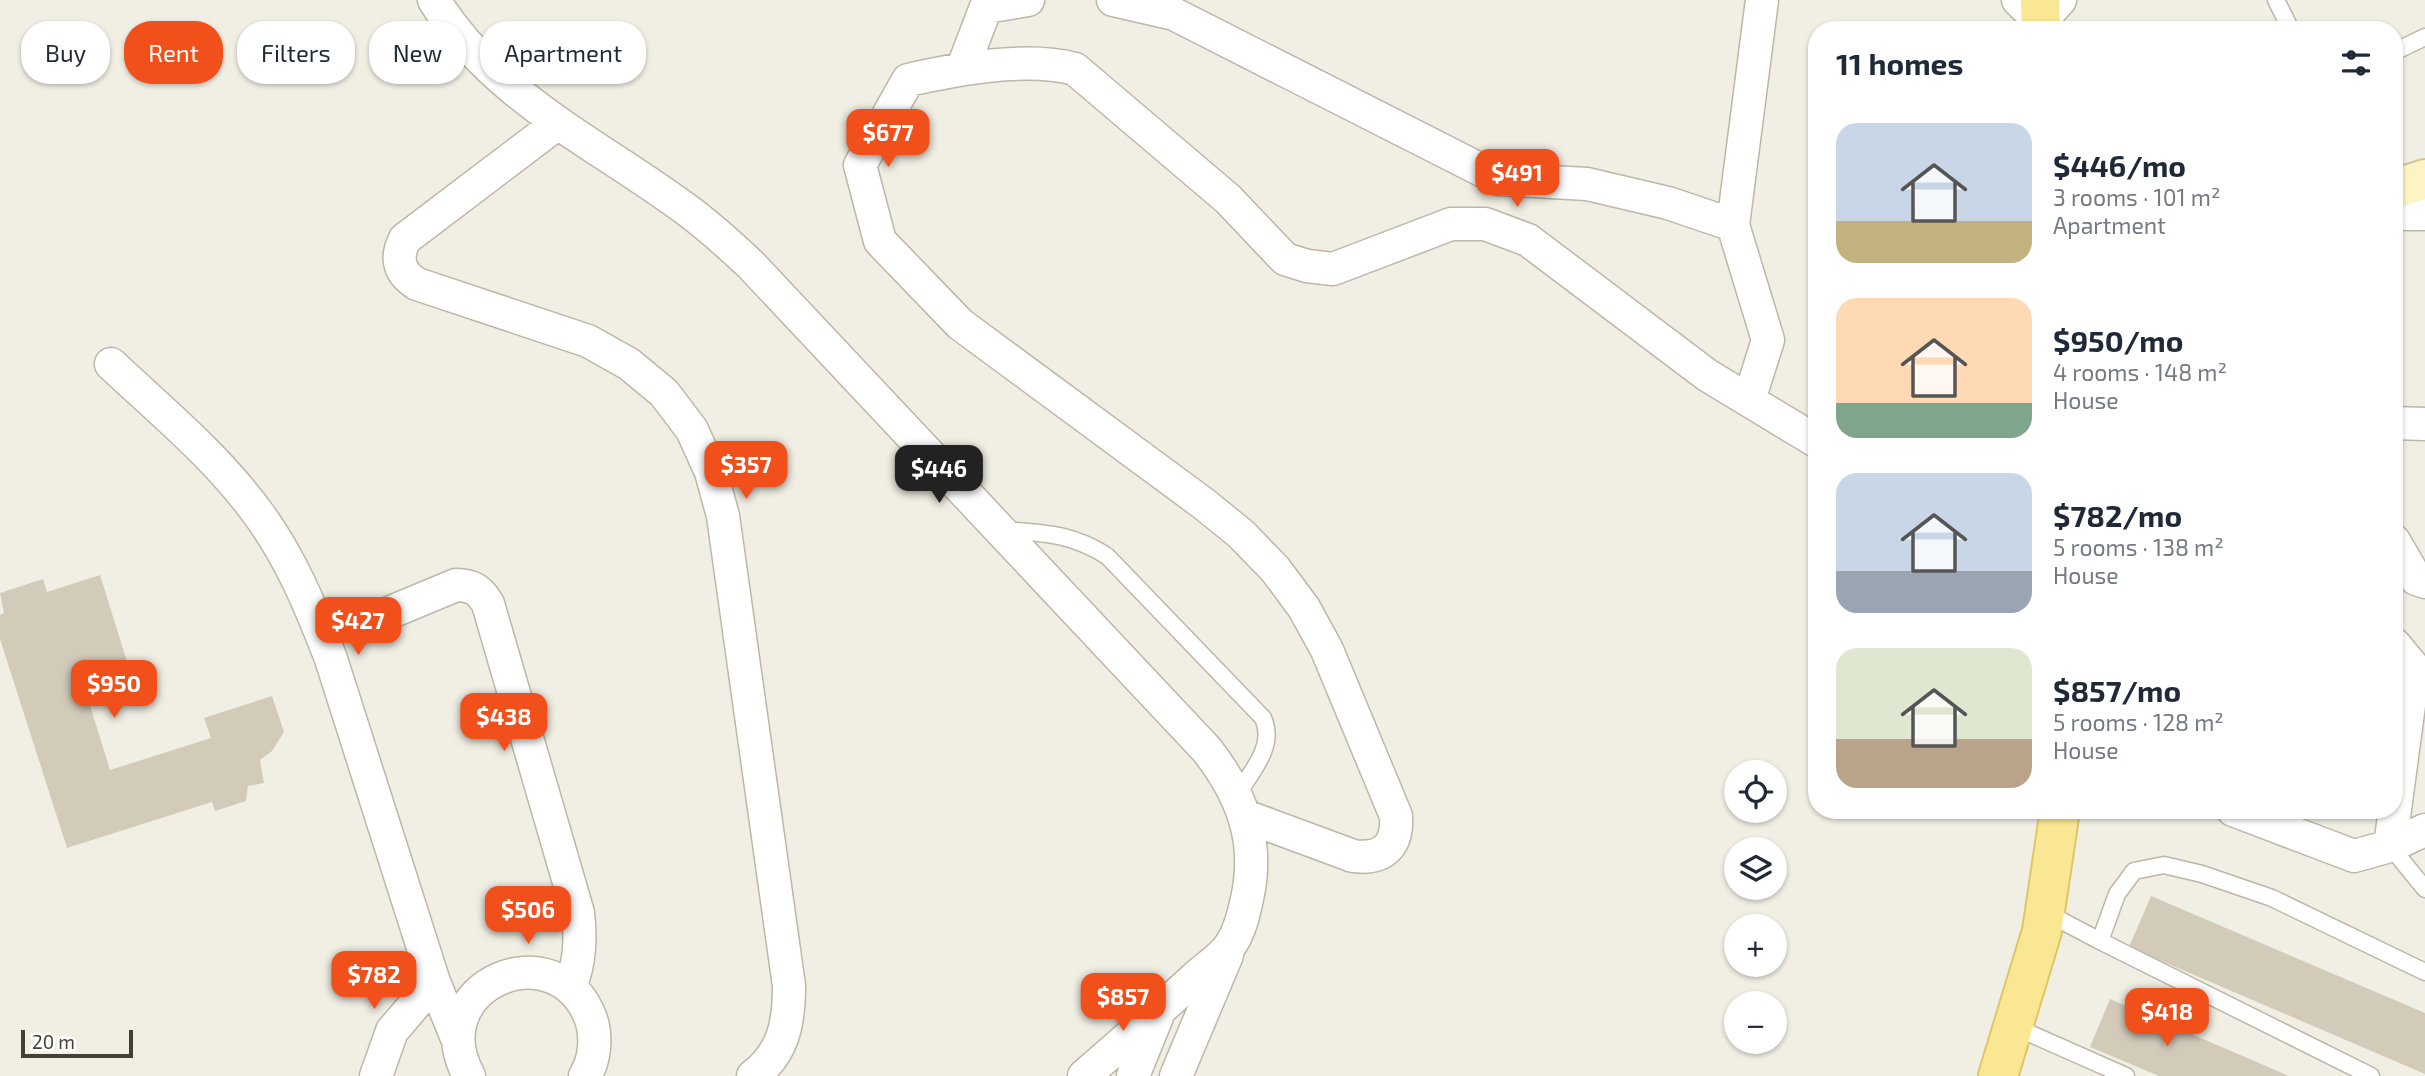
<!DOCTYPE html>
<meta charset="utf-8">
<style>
:root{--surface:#fff;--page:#f6f6f7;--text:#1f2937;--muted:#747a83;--accent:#f2501b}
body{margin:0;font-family:"Exo 2",sans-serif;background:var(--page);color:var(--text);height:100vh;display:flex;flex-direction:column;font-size:26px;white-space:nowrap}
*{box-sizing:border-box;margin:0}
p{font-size:23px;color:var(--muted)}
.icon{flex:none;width:38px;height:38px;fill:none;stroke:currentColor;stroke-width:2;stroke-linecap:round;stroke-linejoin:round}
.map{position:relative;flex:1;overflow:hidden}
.drawer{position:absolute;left:1808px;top:21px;width:595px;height:798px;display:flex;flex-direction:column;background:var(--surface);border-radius:28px;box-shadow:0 2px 5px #0004}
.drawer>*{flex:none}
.hud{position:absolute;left:21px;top:21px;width:665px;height:63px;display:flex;gap:14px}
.tools{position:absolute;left:1724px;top:760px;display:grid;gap:14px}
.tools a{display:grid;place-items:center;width:63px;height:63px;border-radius:50%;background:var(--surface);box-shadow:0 2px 5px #0004;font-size:35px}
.scale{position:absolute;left:21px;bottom:18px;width:112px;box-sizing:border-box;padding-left:7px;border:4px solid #433f34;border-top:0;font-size:19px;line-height:24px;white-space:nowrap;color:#433f34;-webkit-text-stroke:5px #fff;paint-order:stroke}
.price{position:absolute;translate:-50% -60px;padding:0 16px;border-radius:14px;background:var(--accent);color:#fff;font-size:23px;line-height:46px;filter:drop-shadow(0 2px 4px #0008)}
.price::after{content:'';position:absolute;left:50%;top:42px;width:21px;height:16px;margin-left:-10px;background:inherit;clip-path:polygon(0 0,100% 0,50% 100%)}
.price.current{background:#222;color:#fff}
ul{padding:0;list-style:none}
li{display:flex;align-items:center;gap:21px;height:175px;padding:0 28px}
li span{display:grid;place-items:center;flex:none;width:196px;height:140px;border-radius:21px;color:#555}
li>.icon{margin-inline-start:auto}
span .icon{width:84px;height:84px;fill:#fffc;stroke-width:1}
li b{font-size:30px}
h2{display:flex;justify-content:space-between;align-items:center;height:84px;padding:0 28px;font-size:30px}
.pill{padding:0 24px;border-radius:28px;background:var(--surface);box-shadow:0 2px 5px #0004;font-size:24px;line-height:63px}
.pill.current{background:var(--accent);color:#fff}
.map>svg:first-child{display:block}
.building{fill:#d3cbba}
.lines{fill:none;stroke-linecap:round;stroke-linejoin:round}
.service-casing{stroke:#bcb7a7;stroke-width:19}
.minor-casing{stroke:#bcb7a7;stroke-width:35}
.secondary-casing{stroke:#d0c695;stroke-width:42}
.primary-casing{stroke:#dfc665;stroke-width:42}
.service{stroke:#fff;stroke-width:16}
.minor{stroke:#fff;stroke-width:32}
.secondary{stroke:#fcf4c3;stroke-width:38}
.primary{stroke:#fae794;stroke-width:38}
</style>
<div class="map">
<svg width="2425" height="1076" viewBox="0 0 2425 1076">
<rect width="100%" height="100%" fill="#f1efe4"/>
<!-- building -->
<path class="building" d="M100,575L135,687L89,702L110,770L211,738L204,718L272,696L284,732L272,751L260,760L264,783L248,786L246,801L215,811L212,802L67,848L0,639V615L4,613L0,593L43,579L47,592Z
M2151,896L2425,1013V1074L2129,947Z
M2110,999L2289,1076H2159L2090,1047Z"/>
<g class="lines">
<defs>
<path id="service" d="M2276,0L2291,30
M2394,52L2425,37
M1002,530C1043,533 1071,533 1107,556L1263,718C1276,746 1251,772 1237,795
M2390,846L2425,889
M2045,912L2100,941L2117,894L2134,871L2164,865L2202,874L2272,898L2425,972
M2100,941L2371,1076
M2013,1026L2126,1076"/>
<path id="minor" d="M434,0C494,98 602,146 691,213C712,229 732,247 751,265L1207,750C1242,795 1260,841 1247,899C1244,913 1240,931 1231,944C1224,956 1207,967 1196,977C1160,1010 1122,1043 1084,1076
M1113,0L1174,14L1499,179L1587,184L1668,203L1733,225
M2018,0L2040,22L2060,0
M963,67L986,7L1028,0
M558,123L405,239C395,258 399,273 417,284L588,341L629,364L664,393L692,430L711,472L723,516L789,986C789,1022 784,1053 753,1076
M2394,214H2425
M111,364C161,411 216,456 257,512C290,556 311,607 331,659L434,982L457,1038
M1749,400L1768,340L1733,225L1762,0
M2394,423L2425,424
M2394,541L2416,579L2425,582
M372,620L456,585C472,585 480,590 488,604L578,913C581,939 580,962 570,988
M2233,810L2354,856L2390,846L2425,830
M1245,816L1353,856C1383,860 1398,846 1396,816L1327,650L1304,608L1275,569L1241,534L1204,504L960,324L880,241L860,165L908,80C957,69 1026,56 1075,69L1228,199L1285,259L1307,266L1333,269L1451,224H1485L1528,240L1707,375L1816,441
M2390,846L2414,668L2394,644
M376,1076L392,1031L434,982
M469,1076C420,986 556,927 591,1019C597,1037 595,1060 585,1076
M1133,1076L1157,1017
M1176,1076L1227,955"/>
<path id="secondary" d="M2394,189L2425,179"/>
<path id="primary" d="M2040,0L2041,30
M1998,1076L2042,931L2060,810"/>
</defs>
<!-- service casing -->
<use href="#service" class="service-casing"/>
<!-- minor casing -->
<use href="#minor" class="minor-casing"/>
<!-- secondary casing -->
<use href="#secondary" class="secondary-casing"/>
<!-- primary casing -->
<use href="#primary" class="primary-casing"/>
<!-- service -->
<use href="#service" class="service"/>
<!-- minor -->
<use href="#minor" class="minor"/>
<!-- secondary -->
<use href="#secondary" class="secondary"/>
<!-- primary -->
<use href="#primary" class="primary"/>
</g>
</svg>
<div class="tools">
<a><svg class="icon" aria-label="locate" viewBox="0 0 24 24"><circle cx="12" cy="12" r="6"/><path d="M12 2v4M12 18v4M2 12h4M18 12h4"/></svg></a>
<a><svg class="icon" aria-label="layers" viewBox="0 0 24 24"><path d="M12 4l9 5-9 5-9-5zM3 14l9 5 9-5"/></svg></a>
<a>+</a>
<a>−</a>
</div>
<div class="scale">20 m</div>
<b class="price" style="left:888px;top:169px">$677</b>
<b class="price" style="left:1517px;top:209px">$491</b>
<b class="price" style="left:746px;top:501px">$357</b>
<b class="price current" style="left:939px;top:505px">$446</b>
<b class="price" style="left:358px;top:657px">$427</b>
<b class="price" style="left:114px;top:720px">$950</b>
<b class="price" style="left:504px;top:753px">$438</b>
<b class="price" style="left:528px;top:946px">$506</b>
<b class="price" style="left:374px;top:1011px">$782</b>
<b class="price" style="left:1123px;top:1033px">$857</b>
<b class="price" style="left:2167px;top:1048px">$418</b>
<div class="hud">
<a class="pill">Buy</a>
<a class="pill current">Rent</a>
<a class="pill">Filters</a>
<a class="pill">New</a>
<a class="pill">Apartment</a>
</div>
<section class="drawer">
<h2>11 homes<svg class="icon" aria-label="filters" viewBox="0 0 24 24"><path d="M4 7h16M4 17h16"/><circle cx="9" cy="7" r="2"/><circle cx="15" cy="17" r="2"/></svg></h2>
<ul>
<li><span style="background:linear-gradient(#c9d6e8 70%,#c2b280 0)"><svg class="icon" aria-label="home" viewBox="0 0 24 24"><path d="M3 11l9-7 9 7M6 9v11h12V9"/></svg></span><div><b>$446/mo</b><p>3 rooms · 101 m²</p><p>Apartment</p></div></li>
<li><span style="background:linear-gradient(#ffd9b3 75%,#7fa58c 0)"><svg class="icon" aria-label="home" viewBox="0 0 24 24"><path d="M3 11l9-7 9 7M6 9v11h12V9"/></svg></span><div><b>$950/mo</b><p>4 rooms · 148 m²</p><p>House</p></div></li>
<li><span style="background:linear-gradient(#c9d6e8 70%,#9aa5b1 0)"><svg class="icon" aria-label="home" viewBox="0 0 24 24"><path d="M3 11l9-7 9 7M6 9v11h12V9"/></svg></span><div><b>$782/mo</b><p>5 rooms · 138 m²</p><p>House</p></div></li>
<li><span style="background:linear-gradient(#dfe7d0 65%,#b9a48a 0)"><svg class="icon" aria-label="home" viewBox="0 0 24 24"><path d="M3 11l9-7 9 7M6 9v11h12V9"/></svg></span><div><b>$857/mo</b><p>5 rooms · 128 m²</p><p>House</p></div></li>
</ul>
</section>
</div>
